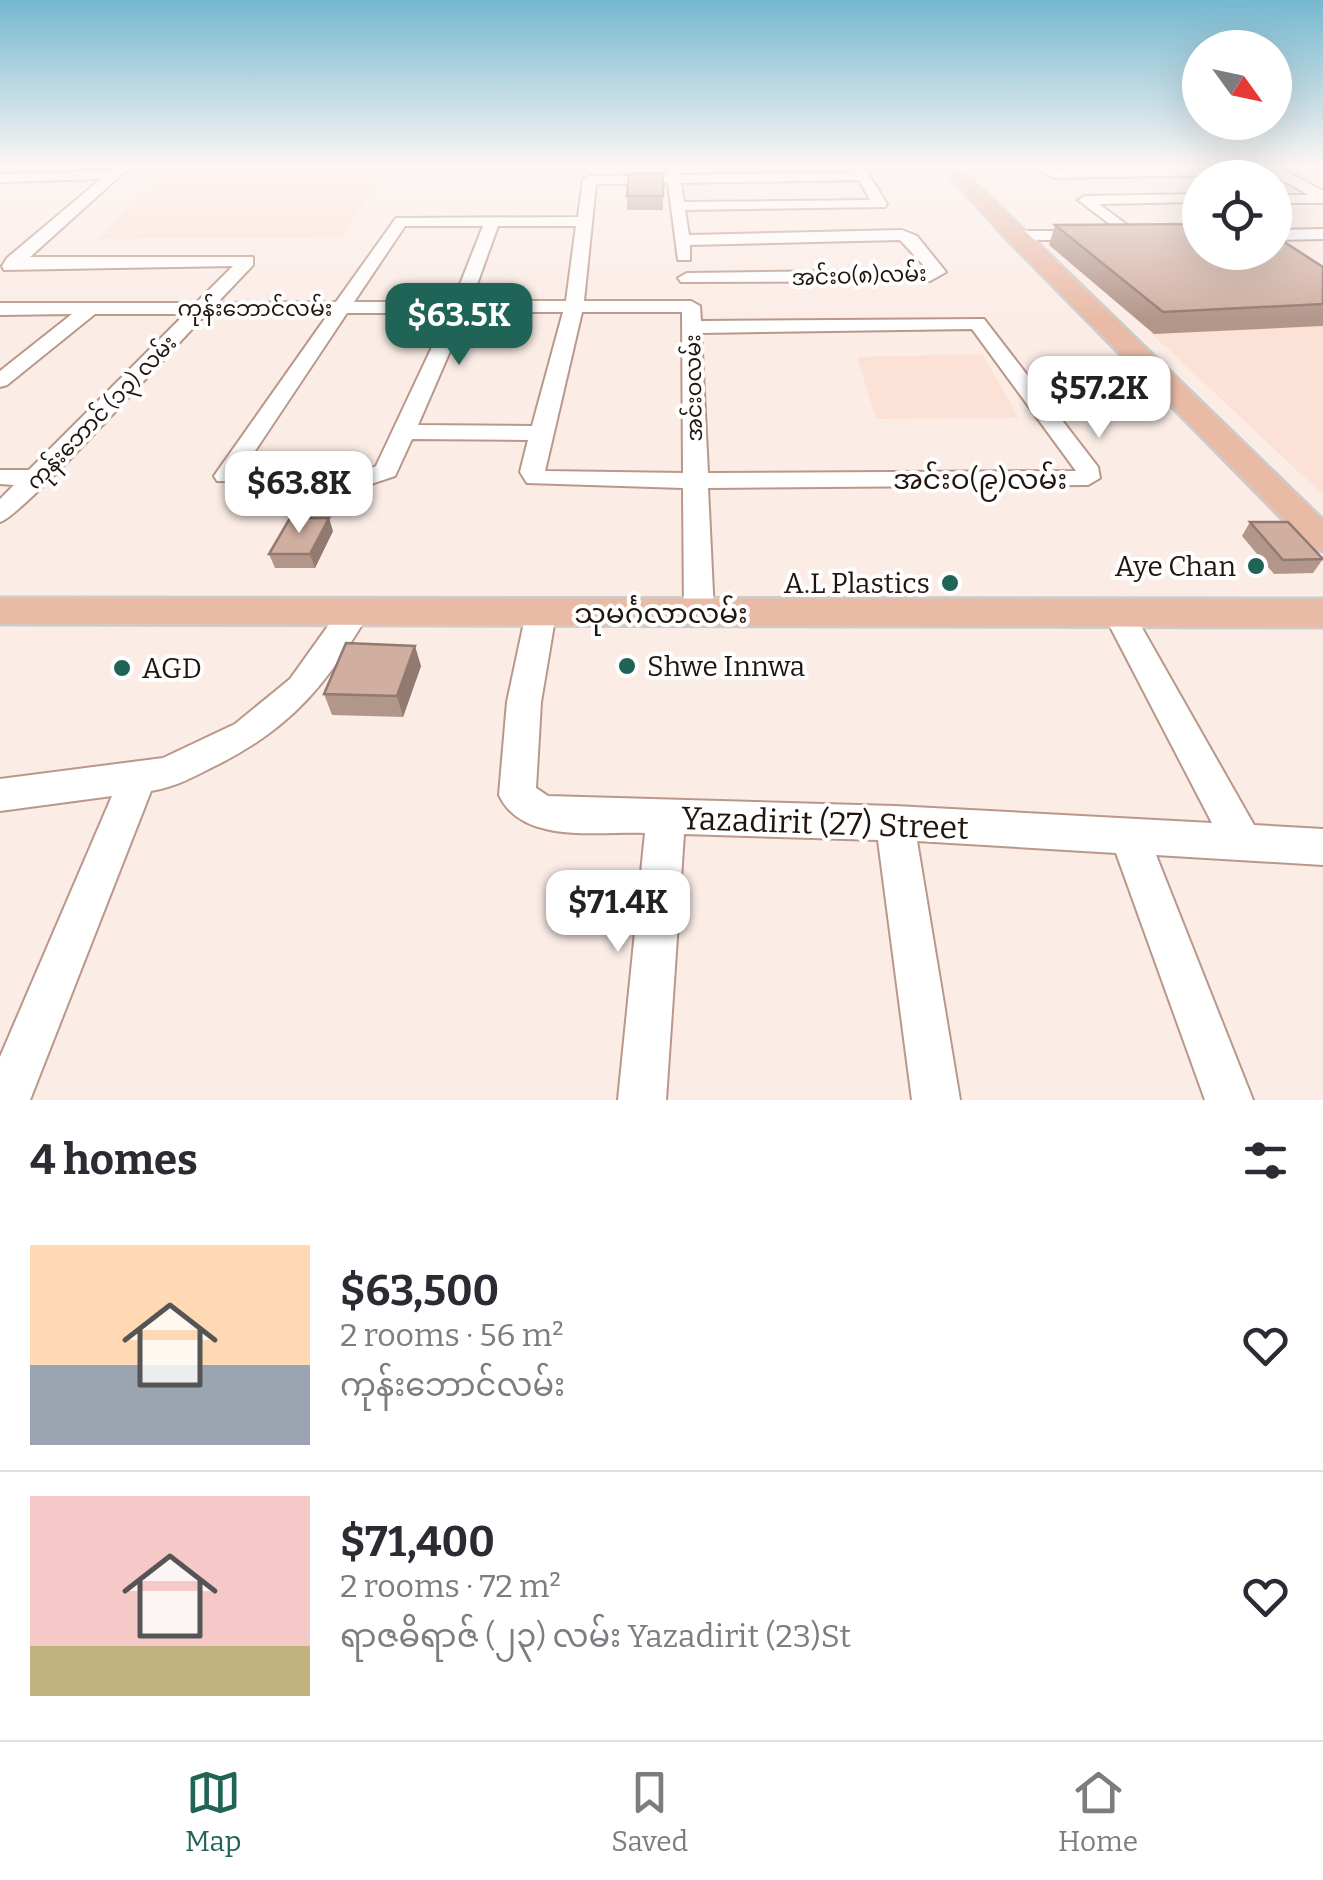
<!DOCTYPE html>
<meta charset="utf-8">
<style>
:root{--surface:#fff;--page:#f2f2f3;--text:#2b2b33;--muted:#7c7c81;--line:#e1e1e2;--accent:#1f6456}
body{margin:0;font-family:Bitter,"Noto Sans Myanmar",serif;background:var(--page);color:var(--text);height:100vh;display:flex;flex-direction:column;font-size:38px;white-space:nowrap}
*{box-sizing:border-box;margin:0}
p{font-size:32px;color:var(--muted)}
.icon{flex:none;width:55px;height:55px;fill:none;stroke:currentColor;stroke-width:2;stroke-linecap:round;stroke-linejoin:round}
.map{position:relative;height:1100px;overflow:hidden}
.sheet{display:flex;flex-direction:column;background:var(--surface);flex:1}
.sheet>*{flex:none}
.needle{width:65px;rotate:123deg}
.controls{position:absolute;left:1182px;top:30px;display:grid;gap:20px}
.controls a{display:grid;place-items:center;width:110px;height:110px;border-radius:50%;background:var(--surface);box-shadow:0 10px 40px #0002;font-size:50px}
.price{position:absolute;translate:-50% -85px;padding:0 22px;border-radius:20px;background:#fff;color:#222;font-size:32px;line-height:65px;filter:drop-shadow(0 2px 5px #0008)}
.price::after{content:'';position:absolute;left:50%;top:60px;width:30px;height:22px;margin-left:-15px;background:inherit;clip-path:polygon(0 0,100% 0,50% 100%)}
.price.active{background:var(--accent);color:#fff}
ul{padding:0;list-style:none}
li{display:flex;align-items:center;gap:30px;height:250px;padding:0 30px}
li+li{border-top:2px solid var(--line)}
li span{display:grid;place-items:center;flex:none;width:280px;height:200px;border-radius:0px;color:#555}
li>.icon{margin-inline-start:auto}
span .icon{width:120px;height:120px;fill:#fffc;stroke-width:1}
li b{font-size:42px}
h2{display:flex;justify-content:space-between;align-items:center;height:120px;padding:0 30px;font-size:42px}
.menu{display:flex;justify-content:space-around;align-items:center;height:140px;border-top:2px solid var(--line);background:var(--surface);font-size:28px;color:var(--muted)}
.menu a{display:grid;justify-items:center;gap:5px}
.menu .active{color:var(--accent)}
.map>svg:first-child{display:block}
.built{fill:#fbe1d6}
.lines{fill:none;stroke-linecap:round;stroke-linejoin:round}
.minor-casing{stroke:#b9988a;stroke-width:4}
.major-casing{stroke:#ceccca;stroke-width:5}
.minor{fill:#fff;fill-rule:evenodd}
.major{fill:#e9bba7;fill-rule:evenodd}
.wall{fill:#b3968a}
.shaded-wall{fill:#927a70}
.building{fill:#d0aea0;stroke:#927a70;stroke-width:2.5}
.poi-dot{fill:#1f6456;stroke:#fff;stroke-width:4}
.labels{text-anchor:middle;stroke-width:8;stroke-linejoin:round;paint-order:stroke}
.far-street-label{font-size:22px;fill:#211510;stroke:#fff}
.street-label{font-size:28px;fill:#211510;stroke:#fff}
.poi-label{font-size:28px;fill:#211510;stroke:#fff;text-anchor:end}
.near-street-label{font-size:32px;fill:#211510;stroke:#fff}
</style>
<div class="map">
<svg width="1323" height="1100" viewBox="0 0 1323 1100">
<rect width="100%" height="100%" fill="#fbece6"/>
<!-- built -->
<path class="built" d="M169,165H391L341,237L99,239Z
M1323,326V495L1151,333Z
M982,354L1019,418L876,419L857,357Z"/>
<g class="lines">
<defs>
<path id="minor" d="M118,165H132L30,257H253V265L217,303L336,302L396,218L578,217L583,180L590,176L667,175L666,165H678L680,175L855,172L851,165H863L887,204L885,207L685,210L689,235L902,230L917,236L946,272L930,281L681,282L678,278L687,273L928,270L900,240L690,245V260H678L668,183L596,184L584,301H691L700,306L701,321L984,319L1098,467L1100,478L1088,485L708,488L714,613L710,621L699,624L688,621L684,613L683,488L527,483L520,472L528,440L412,439L395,476L368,485L217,481L214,476L329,313L206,314C177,344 23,516 0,522V499L14,485L0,484V470H29L185,314H95L7,385L0,387V371L72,314L0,315V303H196L233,266L4,270L2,266L7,258L101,179L0,182V174L111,171ZM859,180L870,200L684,202L681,183ZM405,226H483L453,302H354ZM498,226H576L566,301H471ZM467,312H563L532,426L418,425ZM582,312H682L683,473L545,471ZM347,313H448L376,466L365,471L243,469ZM972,329L1076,471L708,473L701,333Z
M1031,165H1046L1055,170L1274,165L1323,191V203H1275V195H1309L1271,174L1053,178Z
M1200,194V202L1099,204L1138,233L1140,236L1132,241L1078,200L1085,196Z
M1323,229V239L1275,240V230Z
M1015,231H1089L1097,236L1089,241L1009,239L1007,236Z
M354,602L365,605L369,613C327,684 291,728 217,765C195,776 176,787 151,791L30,1100H0V1057L112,796L0,811V779L163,758L235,724L290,679L343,605Z
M541,602L552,605L556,613L541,702L536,788L548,796L895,806L1212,823L1103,613L1107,605L1118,602L1129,605L1254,825L1323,829V865L1156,855L1253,1100H1205L1116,853L917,841L960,1100H912L878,840L684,834L666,1100H618L645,833C599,831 522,845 499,795L507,702L526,613L530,605Z"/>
<path id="major" d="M940,165H957L1323,520V551L1311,548L1008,240Z
M0,598L1323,599V627L0,624Z"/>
</defs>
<!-- minor casing -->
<use href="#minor" class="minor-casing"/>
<!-- major casing -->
<use href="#major" class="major-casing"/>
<!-- minor -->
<use href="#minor" class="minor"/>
<!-- major -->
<use href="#major" class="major"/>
</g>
<!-- wall -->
<path class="wall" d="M663,173V210H627V196Z
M1055,225L1323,267V326L1154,334L1049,245Z
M1250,522L1323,559L1313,573L1274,574L1242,536Z
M333,531L315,568H275L269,554Z
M421,666L403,717L332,715L324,694Z"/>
<!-- shaded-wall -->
<path class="shaded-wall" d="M329,518L333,531L315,568L310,554Z
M415,646L421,666L403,717L397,696Z"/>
<!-- building -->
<path class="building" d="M663,173V196H627L629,174Z
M1200,224V252H1275V236L1323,267V304L1163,312L1055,225Z
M290,518H329L310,554H269Z
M1250,522H1288L1323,559L1283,560Z
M346,643L415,646L397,696L324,694Z"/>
<!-- sky -->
<linearGradient id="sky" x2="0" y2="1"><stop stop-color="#75b8cf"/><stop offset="0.52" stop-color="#fdf6f4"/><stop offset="1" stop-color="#fdf6f4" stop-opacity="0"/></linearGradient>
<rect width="1323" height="319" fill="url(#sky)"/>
<!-- markers -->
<g class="poi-dot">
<circle cx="1256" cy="566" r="10"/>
<circle cx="950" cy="583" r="10"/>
<circle cx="627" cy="666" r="10"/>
<circle cx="122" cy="668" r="10"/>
</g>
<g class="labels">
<!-- far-street labels -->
<g class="far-street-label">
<text transform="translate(859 275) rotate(-2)" y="8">အင်းဝ(၈)လမ်း</text>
<text x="255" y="316">ကုန်းဘောင်လမ်း</text>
<text transform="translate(693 388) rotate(-91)" y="8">အင်းဝလမ်း</text>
<text transform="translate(101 412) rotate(-46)" y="8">ကုန်းဘောင် (၁၃) လမ်း</text>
</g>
<!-- street labels -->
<g class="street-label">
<text x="980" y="489">အင်းဝ(၉)လမ်း</text>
<text x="661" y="623">သုမင်္ဂလာလမ်း</text>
</g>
<!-- poi labels -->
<g class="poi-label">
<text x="1236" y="576">Aye Chan</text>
<text x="930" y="593">A.L Plastics</text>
<text x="647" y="676" text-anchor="start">Shwe Innwa</text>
<text x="142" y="678" text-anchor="start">AGD</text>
</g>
<!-- near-street labels -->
<g class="near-street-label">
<text transform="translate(825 823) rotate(2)" y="11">Yazadirit (27) Street</text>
</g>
</g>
</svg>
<div class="controls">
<a><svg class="needle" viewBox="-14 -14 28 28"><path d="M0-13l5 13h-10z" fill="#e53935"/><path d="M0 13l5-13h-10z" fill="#7c7c81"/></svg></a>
<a><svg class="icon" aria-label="locate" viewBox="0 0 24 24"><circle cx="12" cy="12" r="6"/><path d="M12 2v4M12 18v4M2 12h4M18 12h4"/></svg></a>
</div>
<b class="price active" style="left:459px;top:368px">$63.5K</b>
<b class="price" style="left:1099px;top:441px">$57.2K</b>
<b class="price" style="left:299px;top:536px">$63.8K</b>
<b class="price" style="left:618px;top:955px">$71.4K</b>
</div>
<section class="sheet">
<h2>4 homes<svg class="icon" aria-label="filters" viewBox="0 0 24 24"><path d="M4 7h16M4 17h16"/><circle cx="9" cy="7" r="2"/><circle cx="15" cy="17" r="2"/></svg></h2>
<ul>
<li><span style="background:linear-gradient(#ffd9b3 60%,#9aa5b1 0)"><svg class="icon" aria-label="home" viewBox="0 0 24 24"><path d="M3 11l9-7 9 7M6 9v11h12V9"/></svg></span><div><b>$63,500</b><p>2 rooms · 56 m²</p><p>ကုန်းဘောင်လမ်း</p></div><svg class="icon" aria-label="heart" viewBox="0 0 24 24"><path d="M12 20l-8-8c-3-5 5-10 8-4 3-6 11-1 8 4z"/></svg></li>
<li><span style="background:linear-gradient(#f6c9c9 75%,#c2b280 0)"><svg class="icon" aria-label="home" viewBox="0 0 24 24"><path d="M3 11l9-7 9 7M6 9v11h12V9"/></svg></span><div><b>$71,400</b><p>2 rooms · 72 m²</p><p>ရာဇဓိရာဇ် (၂၃) လမ်း Yazadirit (23)St</p></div><svg class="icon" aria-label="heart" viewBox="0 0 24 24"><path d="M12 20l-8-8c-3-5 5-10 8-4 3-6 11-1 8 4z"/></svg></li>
</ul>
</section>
<nav class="menu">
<a class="active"><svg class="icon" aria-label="map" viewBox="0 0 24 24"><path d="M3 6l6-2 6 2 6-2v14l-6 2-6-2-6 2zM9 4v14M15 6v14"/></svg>Map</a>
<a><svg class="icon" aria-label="saved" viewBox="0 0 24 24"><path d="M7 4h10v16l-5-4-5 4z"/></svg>Saved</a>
<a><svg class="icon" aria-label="home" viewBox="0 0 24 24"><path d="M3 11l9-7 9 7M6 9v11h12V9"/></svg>Home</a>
</nav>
